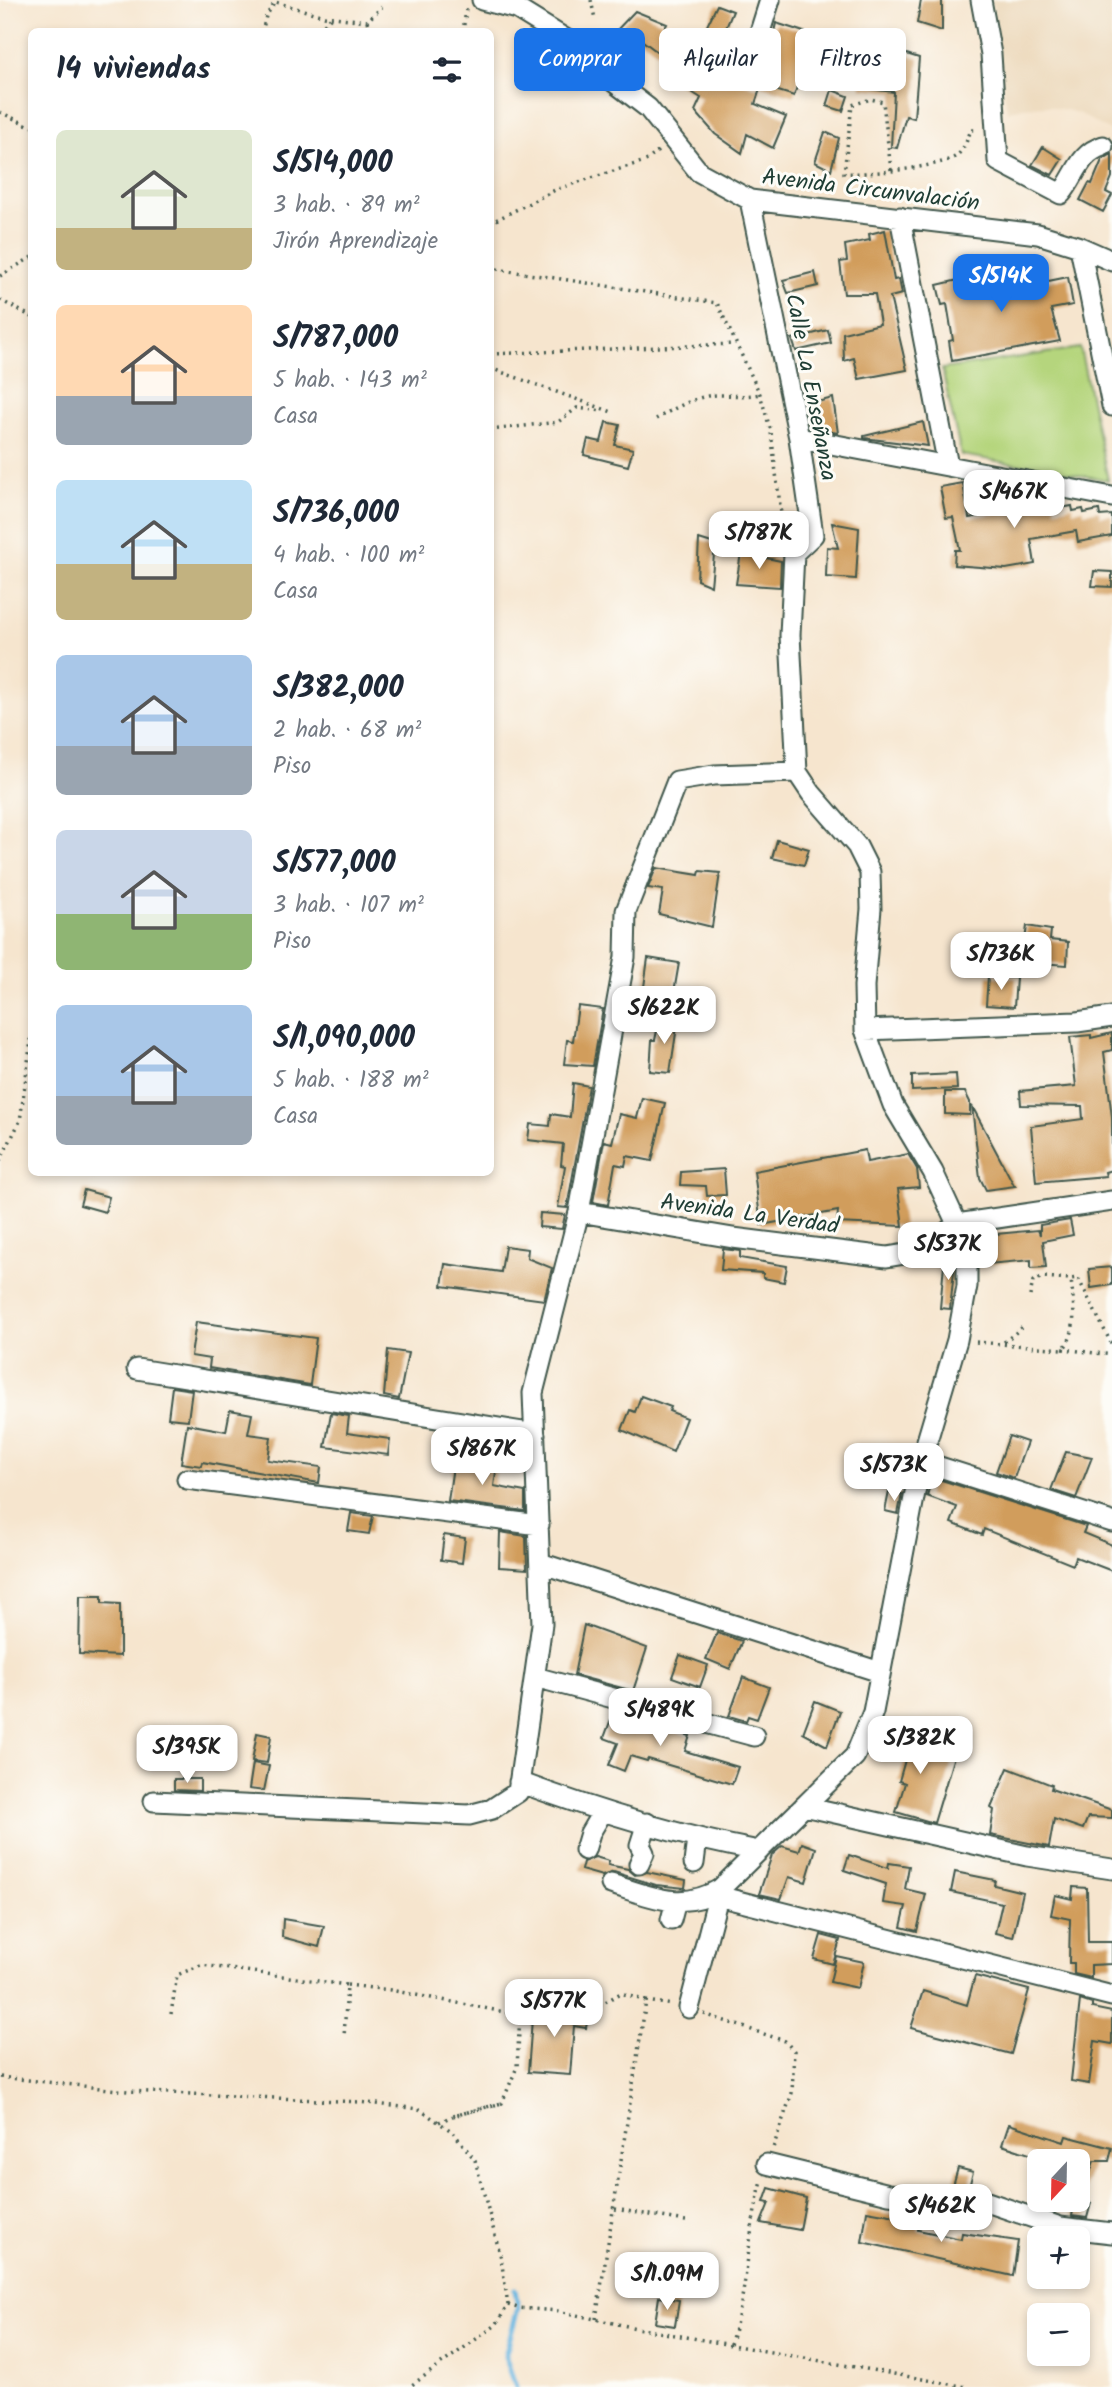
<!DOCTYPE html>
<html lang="es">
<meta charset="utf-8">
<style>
:root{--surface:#fff;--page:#f6f6f7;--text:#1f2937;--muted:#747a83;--accent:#1a73e8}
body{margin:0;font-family:Kalam,sans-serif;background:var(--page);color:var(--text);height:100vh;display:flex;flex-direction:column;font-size:26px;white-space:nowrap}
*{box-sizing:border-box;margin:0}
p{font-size:23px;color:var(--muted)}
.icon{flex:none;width:38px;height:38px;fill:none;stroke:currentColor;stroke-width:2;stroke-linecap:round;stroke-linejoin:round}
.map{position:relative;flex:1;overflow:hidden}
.drawer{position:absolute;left:28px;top:28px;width:466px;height:1148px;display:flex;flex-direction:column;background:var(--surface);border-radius:10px;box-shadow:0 4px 10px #0003}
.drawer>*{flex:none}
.hud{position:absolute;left:514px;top:28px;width:492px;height:63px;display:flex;gap:14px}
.needle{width:46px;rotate:202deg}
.buttons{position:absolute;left:1027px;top:2149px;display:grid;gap:14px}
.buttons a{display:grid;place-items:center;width:63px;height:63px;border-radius:10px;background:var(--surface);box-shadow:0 4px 10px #0003;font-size:35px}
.price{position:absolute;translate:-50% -60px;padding:0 16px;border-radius:14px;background:#fff;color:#222;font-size:23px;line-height:46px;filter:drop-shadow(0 2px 4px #0008)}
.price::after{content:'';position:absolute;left:50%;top:42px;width:21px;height:16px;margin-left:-10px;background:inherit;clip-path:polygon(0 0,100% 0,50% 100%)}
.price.current{background:var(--accent);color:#fff}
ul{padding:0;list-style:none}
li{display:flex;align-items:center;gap:21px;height:175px;padding:0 28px}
li span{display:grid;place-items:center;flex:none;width:196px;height:140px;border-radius:10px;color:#555}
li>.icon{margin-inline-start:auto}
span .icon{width:84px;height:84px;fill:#fffc;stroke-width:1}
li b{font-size:30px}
h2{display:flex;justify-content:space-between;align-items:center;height:84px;padding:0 28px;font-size:30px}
.tag{padding:0 24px;border-radius:10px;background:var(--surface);box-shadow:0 4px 10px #0003;font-size:24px;line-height:63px}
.tag.current{background:var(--accent);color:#fff}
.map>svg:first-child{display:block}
.built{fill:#ecd8ba}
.green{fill:#b5d57d;stroke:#6a8958;stroke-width:2}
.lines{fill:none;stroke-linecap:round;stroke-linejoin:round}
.stream{stroke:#65b5e0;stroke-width:5}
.building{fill:#d19d5b}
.street-casing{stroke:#3f564b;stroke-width:23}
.path{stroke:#3f564b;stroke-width:3.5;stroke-dasharray:2 5;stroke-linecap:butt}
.street{stroke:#fff;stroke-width:19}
.labels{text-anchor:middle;stroke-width:6;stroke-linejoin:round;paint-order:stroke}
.street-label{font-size:23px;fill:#1f3d34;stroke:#fdfcf7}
</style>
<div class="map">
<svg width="1112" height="2387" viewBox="0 0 1112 2387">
<rect width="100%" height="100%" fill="#fdfcf7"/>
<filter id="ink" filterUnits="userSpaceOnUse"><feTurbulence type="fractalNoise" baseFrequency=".0143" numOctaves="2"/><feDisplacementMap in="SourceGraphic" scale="14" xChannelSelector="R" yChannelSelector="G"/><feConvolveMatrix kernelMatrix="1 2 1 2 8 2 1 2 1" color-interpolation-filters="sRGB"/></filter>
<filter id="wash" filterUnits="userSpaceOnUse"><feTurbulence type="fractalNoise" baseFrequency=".00686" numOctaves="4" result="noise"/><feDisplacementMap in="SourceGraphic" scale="28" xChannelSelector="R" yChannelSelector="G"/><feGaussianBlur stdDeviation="1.57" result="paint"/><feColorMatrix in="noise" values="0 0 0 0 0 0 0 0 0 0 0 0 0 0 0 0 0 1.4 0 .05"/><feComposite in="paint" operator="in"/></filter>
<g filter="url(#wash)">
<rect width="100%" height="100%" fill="#f6e5ce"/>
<!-- built -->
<path class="built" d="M992,0H1112V132L1078,113L1049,106L1023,107L1007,112Z"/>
<!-- green -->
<path class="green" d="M1080,348L1108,480L961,455L942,369Z"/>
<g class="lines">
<!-- stream -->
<path class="stream" d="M515,2290L518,2308L505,2356L516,2387"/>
</g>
<g id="blocks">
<!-- building -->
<path class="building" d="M921,0H942V31L917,23Z
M717,5L733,11L721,40L728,48L713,72L760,89L755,104L786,117L773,148L747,134L742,153L715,134L695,111L701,98L676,82L683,71L640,39L632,50L615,32L635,11L667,24L662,34L692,57Z
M776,23L813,35L794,96L756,84L768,60Z
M856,45L894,50L919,58L914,118L906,116L897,148L891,147L894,92L861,88Z
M832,90L848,96L843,111L827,106Z
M825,132L839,138L831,170L815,162Z
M1043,147L1062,159L1052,175L1032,165Z
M1112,154V177L1106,192L1112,195L1103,212L1080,200L1089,183L1092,184L1102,160Z
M885,230L894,280L899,279L902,294L890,297L907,370L859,379L854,358L844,361L843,333L880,324L875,294H844L840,262L847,261L845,245L870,240L869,234Z
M997,271L1000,286L1024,281V286L1068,277L1073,305L1051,309L1060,341L952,361L949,341L953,340L947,304L942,305L937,285Z
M815,272L818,286L788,293L783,280Z
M828,330L831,343L796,351L792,339Z
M833,398L838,433L810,428L805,405Z
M606,422L620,425L615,445L633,449L628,466L584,455L588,439L601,442Z
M923,422L928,446L864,438V436Z
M963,483L969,518L1007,511L1006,501L1024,498L1025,508L1054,503L1055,509L1072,506L1073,511L1083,509L1084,513L1099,510L1100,516L1112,515V536L1078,542L1076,531L1031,539L1035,564L1006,569L954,565L955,550H960L953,517L946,518L940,487Z
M832,523L859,528L856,579L826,577L827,547L838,548Z
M699,539L715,544L711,586L697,580Z
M741,553L781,561L780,587L736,584Z
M1094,571L1112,572V587L1092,586Z
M777,840L809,849L804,865L772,858Z
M656,868L699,875L700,871L720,873L712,927L659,914L663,890L648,888Z
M1027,926L1051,930L1050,940L1068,942L1067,965L1041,963L1042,949L1024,947Z
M648,958L679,963L674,992L644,987Z
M988,976L1016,978L1014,1007L986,1005Z
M578,1006L603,1009L593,1066L564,1064L567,1040L573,1041Z
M660,1017L678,1020L670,1073L650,1071L652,1040H655Z
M1112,1033V1050L1104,1052L1112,1117V1170L1105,1172L1106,1176L1036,1182L1031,1126L1083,1119L1082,1106L1021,1105L1020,1091L1076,1086L1070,1037L1091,1035V1038Z
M956,1074L957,1089L912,1091V1076Z
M573,1083L589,1086L567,1208L558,1207L565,1166L561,1165L563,1144L528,1140L530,1124L550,1126L551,1114L570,1117Z
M945,1092H965L970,1102V1115L945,1114Z
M642,1098L665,1103L652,1161L627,1156L625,1166L615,1164L608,1205L593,1202L604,1141L612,1143L619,1114L637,1118Z
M972,1106L1014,1185L1015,1186L986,1190L980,1178Z
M865,1150L867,1162L908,1154L917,1169L919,1187L898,1189L903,1226L837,1223L838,1211L761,1225L754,1171Z
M724,1169L726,1195L707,1196L706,1186L680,1185L681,1172Z
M84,1190L109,1197L105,1212L80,1205Z
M540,1213L565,1215L562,1229L539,1227Z
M1070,1220L1073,1235L1043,1241L1046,1267L1031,1268V1260L988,1264L985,1235L1038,1230L1040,1235V1225Z
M505,1246L528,1249L527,1258L552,1268L544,1300L442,1286L445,1264L501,1272Z
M723,1249L740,1251V1258L787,1266L784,1282L763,1278V1273L721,1270Z
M945,1254L953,1255L955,1261L950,1309L940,1308Z
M1112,1267V1285L1091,1288L1089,1269Z
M196,1322L316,1338L310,1385L209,1368L210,1359L191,1356Z
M388,1350L408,1353L399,1399L384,1396Z
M172,1387L192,1390L188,1420L168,1418Z
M641,1396L671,1407L669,1411L686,1418L673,1452L622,1430L630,1410L635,1412Z
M230,1410L252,1414L248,1434L271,1437L268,1460L321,1467L319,1483L202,1462L201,1466L181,1463L187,1424L226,1431Z
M331,1413L349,1416L347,1433L390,1439L388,1455L325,1447Z
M1009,1436L1027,1442L1014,1478L996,1472Z
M1066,1452L1092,1457L1076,1498L1051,1490Z
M454,1459L497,1465L494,1486L525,1492V1511L448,1501Z
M932,1477L1086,1526L1083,1533L1112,1545V1571L1076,1557L1073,1565L984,1529L982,1535L951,1523L957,1507L927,1496Z
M889,1492L902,1494L898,1514L885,1511Z
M351,1513L373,1516L369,1534L348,1531Z
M500,1532L526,1536L527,1569L499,1567Z
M444,1535L465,1538L462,1563L441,1560Z
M80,1596H102V1603L120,1604V1656L79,1654Z
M584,1625L647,1648L633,1691L574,1675Z
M717,1633L742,1641L730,1669L706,1659Z
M680,1655L708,1665L700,1687L672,1677Z
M743,1677L769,1687L757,1719L748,1716L746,1721L729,1716Z
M815,1701L840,1711L827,1746L803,1733Z
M614,1711L690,1736L685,1751L738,1767L732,1784L648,1759L647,1761L630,1756L624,1771L609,1765L618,1743L604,1738Z
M257,1733L271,1736L267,1763L252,1761Z
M885,1734L955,1753L934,1823L896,1812L905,1783L899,1781L905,1760L879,1753Z
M253,1763L269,1766L264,1791L249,1789Z
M1008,1768L1052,1785L1051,1789L1112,1810V1818L1088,1817L1083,1829L1054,1819L1049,1847L990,1835L994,1810L991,1808Z
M174,1779H200V1791L174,1790Z
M802,1843L816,1848L806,1882L789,1877L781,1899L759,1894L772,1855L782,1846L799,1851Z
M849,1855L888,1868L889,1863L909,1866L905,1889L926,1894L917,1931L901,1927L906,1906L883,1903L886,1884L844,1870Z
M595,1857L609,1861L608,1865L628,1869L635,1875L647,1872L686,1880L685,1888L656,1885L614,1872L602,1876L581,1870L583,1862Z
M955,1872L995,1880L994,1885L1023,1892L1013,1937L995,1933L1002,1903L951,1892Z
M1073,1887L1087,1888L1088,1942H1112V1964L1091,1965V1978L1074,1974V1963H1069L1070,1919L1051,1915L1055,1895L1072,1899Z
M283,1919L324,1926L319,1947L282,1937Z
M821,1935L840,1940L833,1964L814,1959Z
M836,1956L864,1962L858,1988L830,1982Z
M975,1976L1029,1990L1011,2054L911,2028L923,1991L967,2005Z
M1080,2000L1092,2004V2008L1112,2012V2044L1095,2041L1089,2084L1071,2081Z
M533,2006L589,2011L586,2028L574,2026L570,2075L528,2072Z
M1009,2124L1064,2142L1066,2136L1112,2148L1109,2161H1094L1081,2200H1078V2161H1051L1002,2145Z
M958,2168L973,2172L968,2191L952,2189Z
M769,2188L806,2198L800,2230L761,2223L769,2203L764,2202Z
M1075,2200L1091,2203L1087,2218L1072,2216Z
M867,2211L919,2220L918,2230L961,2239L962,2233L1018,2241L1013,2276L862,2242Z
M659,2297L679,2300L675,2326L655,2323Z"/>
</g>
</g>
<g filter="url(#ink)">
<use href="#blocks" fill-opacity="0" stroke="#3f564b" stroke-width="2"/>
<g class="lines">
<defs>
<path id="street" d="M482,0L517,9L572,43L601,72L648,108L699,172L750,200L1038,234L1080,247L1112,261
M981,0L991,54L998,161L1061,194C1076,176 1079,153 1103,146
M754,51L770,0
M900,217L948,466
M1080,247L1112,406
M799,438L1112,497
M865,1030L1077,1022L1112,1017
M579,1212L733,1238L887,1257L923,1251L957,1224L1112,1201
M137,1369L535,1434
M921,1461L1112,1522
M187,1479L539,1525
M540,1563L880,1672
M535,1677L754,1736
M519,1782C597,1811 677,1836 759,1851
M154,1801L469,1815L492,1809L518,1792L542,1624L533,1393L579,1212L625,957L626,911L677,781L714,775L797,772
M804,1806L1027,1856L1112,1869
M585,1850L590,1833L603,1811
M694,1863L697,1839
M639,1864L644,1853L640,1845L647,1823
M611,1884C650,1896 682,1912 720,1889
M718,1896L1112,1996
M671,1920L676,1901
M689,2008L720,1889L855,1756L873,1712L921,1461L957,1340L967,1286V1259L957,1224L933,1172L893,1105L865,1030L864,986L871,909L870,872L857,846L811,793L797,772L790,635L794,553L813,535L799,438L750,200
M767,2164L889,2194L964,2203L987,2202L1060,2227L1112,2233"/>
</defs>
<!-- street casing -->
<use href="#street" class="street-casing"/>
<!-- path -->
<path class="path" d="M591,0L595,19
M367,21L370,32
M319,29L331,17
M262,32L266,16L275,2L324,16L367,21L382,7
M288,32L319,29L320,32
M463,32L466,9
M0,112L32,127
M891,170L883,102L871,99L852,105L844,173C867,175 932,168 953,158C963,153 967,140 971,130H979
M490,223L557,189L648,160L659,150
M490,268L717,303L760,394L771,432L784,538
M0,276L32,257
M0,300L32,317
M490,354L734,344
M490,368L612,412
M656,419C673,409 699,394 720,395C734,395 745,397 760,394
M490,430L558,422L577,408L603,411
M0,1161L20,1121L32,1033
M1030,1296L1033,1281L1043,1277L1071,1279
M976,1342L1063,1349C1079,1332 1073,1300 1071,1279L1078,1278L1112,1345
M1004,1342L1024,1326
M1063,1349L1112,1355
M347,1985L390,1990L520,2015L517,2067L502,2103L453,2116L502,2103
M646,2001L673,2005
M171,2014L177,1975L201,1965L347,1985L344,2038
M704,2014L785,2041L794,2051L792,2093L773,2148
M0,2077L128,2091L359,2102L419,2109L453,2132L475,2160L501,2258L508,2305L496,2325L409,2387
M439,2122L453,2116
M615,2209L686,2221
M508,2305L518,2308L558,2311L636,2328L967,2387
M596,2319L646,2001L621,1993L596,2007
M730,2344C749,2292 746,2235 762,2182"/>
<!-- street -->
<use href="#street" class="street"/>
</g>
</g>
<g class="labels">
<!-- street labels -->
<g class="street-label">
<text transform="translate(871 189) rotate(7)" y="8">Avenida Circunvalación</text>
<text transform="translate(812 387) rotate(79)" y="8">Calle La Enseñanza</text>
<text transform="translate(750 1213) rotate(8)" y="8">Avenida La Verdad</text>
</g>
</g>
</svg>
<div class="buttons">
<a><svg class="needle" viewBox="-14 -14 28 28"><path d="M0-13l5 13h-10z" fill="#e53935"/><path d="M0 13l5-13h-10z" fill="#747a83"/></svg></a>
<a>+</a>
<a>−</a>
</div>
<b class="price current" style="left:1001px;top:314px">S/514K</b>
<b class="price" style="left:1014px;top:530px">S/467K</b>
<b class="price" style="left:759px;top:571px">S/787K</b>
<b class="price" style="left:1001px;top:992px">S/736K</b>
<b class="price" style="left:664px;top:1046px">S/622K</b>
<b class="price" style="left:948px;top:1282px">S/537K</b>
<b class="price" style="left:482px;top:1487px">S/867K</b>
<b class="price" style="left:894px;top:1503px">S/573K</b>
<b class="price" style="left:660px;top:1748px">S/489K</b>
<b class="price" style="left:920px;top:1776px">S/382K</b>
<b class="price" style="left:187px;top:1785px">S/395K</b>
<b class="price" style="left:554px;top:2039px">S/577K</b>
<b class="price" style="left:941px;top:2244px">S/462K</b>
<b class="price" style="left:667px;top:2312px">S/1.09M</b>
<div class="hud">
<a class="tag current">Comprar</a>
<a class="tag">Alquilar</a>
<a class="tag">Filtros</a>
</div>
<section class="drawer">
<h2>14 viviendas<svg class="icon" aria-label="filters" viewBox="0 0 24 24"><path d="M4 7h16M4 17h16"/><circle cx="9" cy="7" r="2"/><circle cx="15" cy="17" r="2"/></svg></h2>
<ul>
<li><span style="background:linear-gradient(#dfe7d0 70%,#c2b280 0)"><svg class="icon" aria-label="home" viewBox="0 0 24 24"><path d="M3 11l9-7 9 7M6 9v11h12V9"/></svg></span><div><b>S/514,000</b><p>3 hab. · 89 m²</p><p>Jirón Aprendizaje</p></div></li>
<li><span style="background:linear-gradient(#ffd9b3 65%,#9aa5b1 0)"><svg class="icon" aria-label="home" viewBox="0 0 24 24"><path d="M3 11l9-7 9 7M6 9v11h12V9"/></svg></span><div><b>S/787,000</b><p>5 hab. · 143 m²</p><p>Casa</p></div></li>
<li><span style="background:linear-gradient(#bfe0f5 60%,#c2b280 0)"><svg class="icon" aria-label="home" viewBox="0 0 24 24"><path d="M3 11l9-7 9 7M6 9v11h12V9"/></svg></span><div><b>S/736,000</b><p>4 hab. · 100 m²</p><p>Casa</p></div></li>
<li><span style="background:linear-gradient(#a9c7e8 65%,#9aa5b1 0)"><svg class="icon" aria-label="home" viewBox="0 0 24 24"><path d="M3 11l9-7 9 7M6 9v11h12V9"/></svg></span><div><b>S/382,000</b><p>2 hab. · 68 m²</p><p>Piso</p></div></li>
<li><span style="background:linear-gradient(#c9d6e8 60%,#8fb573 0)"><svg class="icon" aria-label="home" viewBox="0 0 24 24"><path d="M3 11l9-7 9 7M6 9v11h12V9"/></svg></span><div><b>S/577,000</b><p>3 hab. · 107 m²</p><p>Piso</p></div></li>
<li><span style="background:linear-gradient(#a9c7e8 65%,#9aa5b1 0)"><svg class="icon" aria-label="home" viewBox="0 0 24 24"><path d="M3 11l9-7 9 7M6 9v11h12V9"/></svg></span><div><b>S/1,090,000</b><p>5 hab. · 188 m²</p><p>Casa</p></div></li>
</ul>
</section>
</div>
